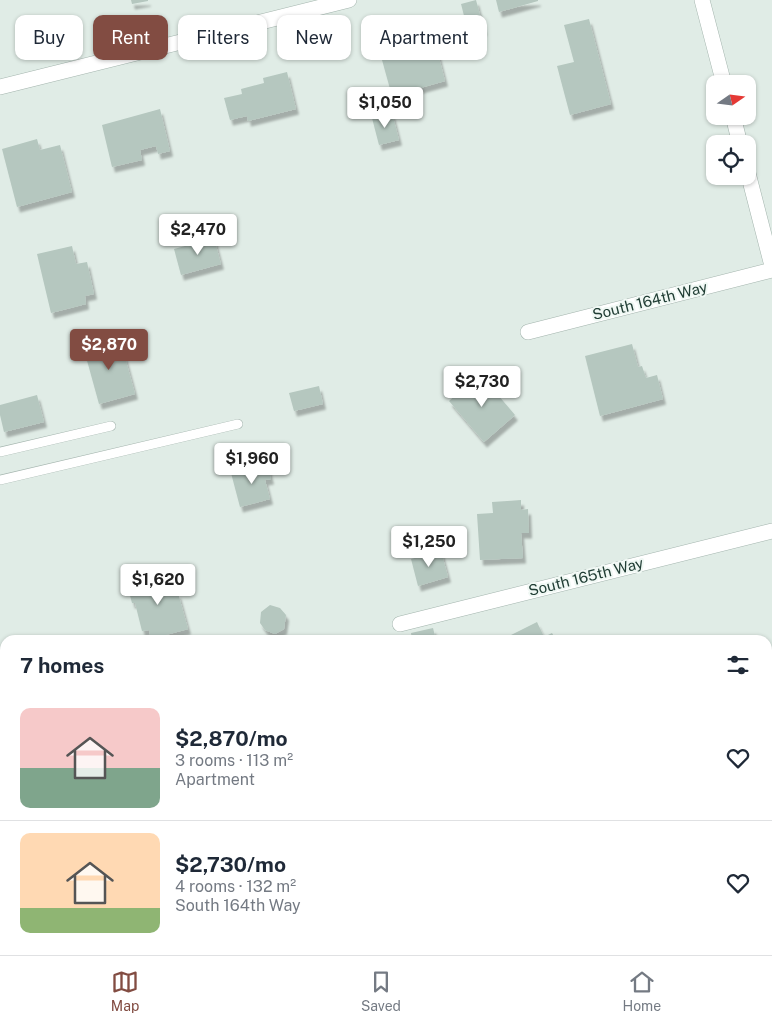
<!DOCTYPE html>
<meta charset="utf-8">
<style>
:root{--surface:#fff;--page:#f2f2f3;--text:#1f2937;--muted:#747a83;--line:#e0e1e3;--accent:#824c42}
body{margin:0;font-family:"Public Sans",sans-serif;background:var(--page);color:var(--text);height:100vh;display:flex;flex-direction:column;font-size:19px;white-space:nowrap}
*{box-sizing:border-box;margin:0}
p{font-size:16px;color:var(--muted)}
.icon{flex:none;width:28px;height:28px;fill:none;stroke:currentColor;stroke-width:2;stroke-linecap:round;stroke-linejoin:round}
.map{position:relative;flex:1;overflow:hidden}
.drawer{position:absolute;left:0px;top:635px;width:772px;height:320px;display:flex;flex-direction:column;background:var(--surface);border-radius:15px 15px 0 0;box-shadow:0 1px 4px #0004}
.drawer>*{flex:none}
.guide{position:absolute;left:15px;top:15px;width:500px;height:45px;display:flex;gap:10px}
.needle{width:32px;rotate:76deg}
.fabs{position:absolute;left:706px;top:75px;display:grid;gap:10px}
.fabs a{display:grid;place-items:center;width:50px;height:50px;border-radius:10px;background:var(--surface);box-shadow:0 1px 4px #0004;font-size:25px}
.price{position:absolute;translate:-50% -42px;padding:0 11px;border-radius:5px;background:#fff;color:#222;font-size:16px;line-height:32px;filter:drop-shadow(0 1px 2px #0008)}
.price::after{content:'';position:absolute;left:50%;top:30px;width:15px;height:11px;margin-left:-8px;background:inherit;clip-path:polygon(0 0,100% 0,50% 100%)}
.price.on{background:var(--accent);color:#fff}
ul{padding:0;list-style:none}
li{display:flex;align-items:center;gap:15px;height:125px;padding:0 20px}
li+li{border-top:1px solid var(--line)}
li span{display:grid;place-items:center;flex:none;width:140px;height:100px;border-radius:10px;color:#555}
li>.icon{margin-inline-start:auto}
span .icon{width:60px;height:60px;fill:#fffc;stroke-width:1}
li b{font-size:21px}
h2{display:flex;justify-content:space-between;align-items:center;height:60px;padding:0 20px;font-size:21px}
.pill{padding:0 18px;border-radius:10px;background:var(--surface);box-shadow:0 1px 4px #0004;font-size:18px;line-height:45px}
.pill.on{background:var(--accent);color:#fff}
.menu{display:flex;justify-content:space-around;align-items:center;height:70px;border-top:1px solid var(--line);background:var(--surface);font-size:14px;color:var(--muted)}
.menu a{display:grid;justify-items:center;gap:2px}
.menu .on{color:var(--accent)}
.map>svg:first-child{display:block}
.building{fill:#b5c7bf;filter:url(#shadow)}
.lines{fill:none;stroke-linecap:round;stroke-linejoin:round}
.lane-casing{stroke:#a3b4ad;stroke-width:10}
.street-casing{stroke:#a3b4ad;stroke-width:16}
.lane{stroke:#fff;stroke-width:9}
.street{stroke:#fff;stroke-width:15}
.labels{text-anchor:middle;stroke-width:4;stroke-linejoin:round;paint-order:stroke}
.street-label{font-size:15px;fill:#203d34;stroke:#f0f8f4}
</style>
<div class="map">
<svg width="772" height="955" viewBox="0 0 772 955">
<defs>
<filter id="shadow"><feDropShadow dx="3" dy="5.5" stdDeviation="1" flood-color="#0004"/></filter>
</defs>
<rect width="100%" height="100%" fill="#e0ece6"/>
<!-- building -->
<path class="building" d="M131,0H148V1L132,4Z
M476,0L484,30L469,35L461,4Z
M496,0H538V1L499,12Z
M589,19L611,104L570,115L557,66L574,62L564,25Z
M436,46L445,81L392,96L382,60Z
M287,72L296,109L248,121L247,116L230,120L224,98L242,94L241,89L264,83L263,78Z
M160,109L170,151L158,154L156,146L140,150L142,160L112,167L102,125Z
M392,113L399,140L379,145L372,118Z
M37,139L40,150L60,145L72,192L17,207L2,149Z
M214,238L221,264L181,275L174,249Z
M72,246L76,264L87,262L94,294L85,296L86,304L51,313L37,254Z
M113,337L117,352L123,350L135,394L99,404L83,346Z
M632,344L638,367L642,366L646,378L657,375L663,399L600,416L585,356Z
M480,374L515,415L484,442L449,401Z
M319,386L323,404L294,411L289,393Z
M37,395L44,422L4,432L0,415V405Z
M267,463L271,479L265,480L270,499L240,507L231,473Z
M521,500V510L528,509L529,533H521L523,558L480,560L477,514L493,513L492,502Z
M441,551L448,577L418,586L411,559Z
M167,573L173,595L178,593L188,629L151,639L149,630L142,631L135,603H132L127,584Z
M270,605L280,608L286,615L284,629L275,634L265,630L260,623L261,612Z
M537,622L544,637L552,633L556,640H511L509,636Z
M433,628L436,640H412L411,633Z
M772,684V727L768,717V686Z
M772,814V887L768,888V816Z
M5,939V950H19L21,955H0V941Z
M772,943V955H732L748,950H768V945Z
M238,950H268L269,955H240Z
M327,950H378L374,953L371,950L366,955H332Z"/>
<g class="lines">
<defs>
<path id="lane" d="M0,452L111,426
M0,480L238,424
M0,864L5,862
M447,950L448,955"/>
<path id="street" d="M702,0L724,84
M0,87L349,0
M733,116L740,144
M748,173L772,266
M528,332L772,270
M400,624L772,531
M0,734L5,733"/>
</defs>
<!-- lane casing -->
<use href="#lane" class="lane-casing"/>
<!-- street casing -->
<use href="#street" class="street-casing"/>
<!-- lane -->
<use href="#lane" class="lane"/>
<!-- street -->
<use href="#street" class="street"/>
</g>
<g class="labels">
<!-- street labels -->
<g class="street-label">
<text transform="translate(650 301) rotate(-14)" y="5">South 164th Way</text>
<text transform="translate(586 577) rotate(-14)" y="5">South 165th Way</text>
</g>
</g>
</svg>
<div class="fabs">
<a><svg class="needle" viewBox="-14 -14 28 28"><path d="M0-13l5 13h-10z" fill="#e53935"/><path d="M0 13l5-13h-10z" fill="#747a83"/></svg></a>
<a><svg class="icon" aria-label="locate" viewBox="0 0 24 24"><circle cx="12" cy="12" r="6"/><path d="M12 2v4M12 18v4M2 12h4M18 12h4"/></svg></a>
</div>
<b class="price" style="left:385px;top:129px">$1,050</b>
<b class="price" style="left:198px;top:256px">$2,470</b>
<b class="price on" style="left:109px;top:371px">$2,870</b>
<b class="price" style="left:482px;top:408px">$2,730</b>
<b class="price" style="left:252px;top:485px">$1,960</b>
<b class="price" style="left:429px;top:568px">$1,250</b>
<b class="price" style="left:158px;top:606px">$1,620</b>
<div class="guide">
<a class="pill">Buy</a>
<a class="pill on">Rent</a>
<a class="pill">Filters</a>
<a class="pill">New</a>
<a class="pill">Apartment</a>
</div>
<section class="drawer">
<h2>7 homes<svg class="icon" aria-label="filters" viewBox="0 0 24 24"><path d="M4 7h16M4 17h16"/><circle cx="9" cy="7" r="2"/><circle cx="15" cy="17" r="2"/></svg></h2>
<ul>
<li><span style="background:linear-gradient(#f6c9c9 60%,#7fa58c 0)"><svg class="icon" aria-label="home" viewBox="0 0 24 24"><path d="M3 11l9-7 9 7M6 9v11h12V9"/></svg></span><div><b>$2,870/mo</b><p>3 rooms · 113 m²</p><p>Apartment</p></div><svg class="icon" aria-label="heart" viewBox="0 0 24 24"><path d="M12 20l-8-8c-3-5 5-10 8-4 3-6 11-1 8 4z"/></svg></li>
<li><span style="background:linear-gradient(#ffd9b3 75%,#8fb573 0)"><svg class="icon" aria-label="home" viewBox="0 0 24 24"><path d="M3 11l9-7 9 7M6 9v11h12V9"/></svg></span><div><b>$2,730/mo</b><p>4 rooms · 132 m²</p><p>South 164th Way</p></div><svg class="icon" aria-label="heart" viewBox="0 0 24 24"><path d="M12 20l-8-8c-3-5 5-10 8-4 3-6 11-1 8 4z"/></svg></li>
</ul>
</section>
</div>
<nav class="menu">
<a class="on"><svg class="icon" aria-label="map" viewBox="0 0 24 24"><path d="M3 6l6-2 6 2 6-2v14l-6 2-6-2-6 2zM9 4v14M15 6v14"/></svg>Map</a>
<a><svg class="icon" aria-label="saved" viewBox="0 0 24 24"><path d="M7 4h10v16l-5-4-5 4z"/></svg>Saved</a>
<a><svg class="icon" aria-label="home" viewBox="0 0 24 24"><path d="M3 11l9-7 9 7M6 9v11h12V9"/></svg>Home</a>
</nav>
